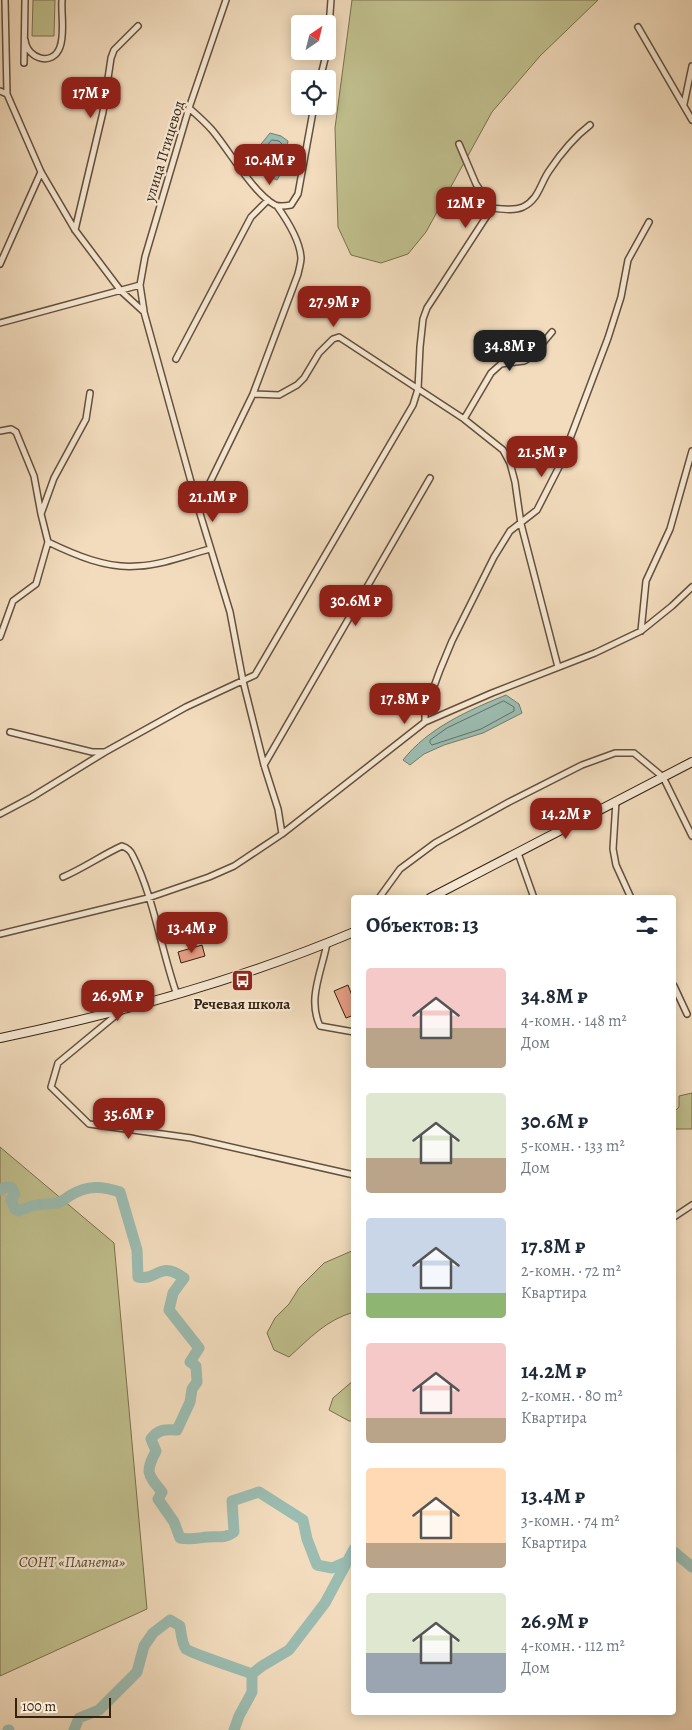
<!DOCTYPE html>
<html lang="ru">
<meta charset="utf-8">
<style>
:root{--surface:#fff;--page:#f6f6f7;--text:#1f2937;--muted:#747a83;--accent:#8f2418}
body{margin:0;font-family:Alegreya,serif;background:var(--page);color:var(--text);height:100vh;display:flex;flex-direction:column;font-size:19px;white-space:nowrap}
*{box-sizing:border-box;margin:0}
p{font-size:16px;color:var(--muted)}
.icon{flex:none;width:28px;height:28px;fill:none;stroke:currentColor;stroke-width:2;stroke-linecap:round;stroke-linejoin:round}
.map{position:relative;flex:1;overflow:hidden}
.panel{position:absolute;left:351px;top:895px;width:325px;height:820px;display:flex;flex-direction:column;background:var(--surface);border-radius:5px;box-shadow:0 2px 12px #0003}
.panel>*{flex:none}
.needle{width:32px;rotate:35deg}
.buttons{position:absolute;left:291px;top:15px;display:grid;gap:10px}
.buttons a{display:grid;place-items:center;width:45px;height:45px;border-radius:5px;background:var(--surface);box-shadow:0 2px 12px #0003;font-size:25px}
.scale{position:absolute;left:15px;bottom:12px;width:96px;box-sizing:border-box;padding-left:5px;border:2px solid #332210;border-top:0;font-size:14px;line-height:18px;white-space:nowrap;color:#332210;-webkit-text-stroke:4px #f7e8d4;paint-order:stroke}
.price{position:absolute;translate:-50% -42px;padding:0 11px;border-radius:10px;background:var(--accent);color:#fff;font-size:16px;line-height:32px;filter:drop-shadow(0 1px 2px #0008)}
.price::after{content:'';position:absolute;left:50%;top:30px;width:15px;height:11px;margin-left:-8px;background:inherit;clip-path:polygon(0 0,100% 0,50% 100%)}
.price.current{background:#222;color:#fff}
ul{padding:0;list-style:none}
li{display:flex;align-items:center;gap:15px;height:125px;padding:0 15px}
li span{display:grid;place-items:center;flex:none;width:140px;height:100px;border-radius:5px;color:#555}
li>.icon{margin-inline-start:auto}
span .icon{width:60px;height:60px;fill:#fffc;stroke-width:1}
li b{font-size:21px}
h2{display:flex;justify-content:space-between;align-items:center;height:60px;padding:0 15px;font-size:21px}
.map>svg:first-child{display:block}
.green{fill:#c0bf8d;stroke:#7a704e}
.water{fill:#9bbcb1;stroke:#717e71}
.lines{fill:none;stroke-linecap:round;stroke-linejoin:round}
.shore{stroke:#676f60;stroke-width:1}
.river{stroke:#9bbcb1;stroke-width:11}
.building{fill:#e79e85;stroke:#332210}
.street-casing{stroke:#63503b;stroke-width:8}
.secondary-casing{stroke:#332210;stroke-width:10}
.street{stroke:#f7e8d4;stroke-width:5}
.secondary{stroke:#f7e8d4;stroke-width:8}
.labels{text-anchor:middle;stroke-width:4.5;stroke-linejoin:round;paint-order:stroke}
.street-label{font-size:15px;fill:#332210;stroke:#f7e8d4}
.poi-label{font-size:15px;font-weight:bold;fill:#332210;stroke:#f7e8d4}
.park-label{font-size:15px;font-style:italic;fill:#56492f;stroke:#f7e8d4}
</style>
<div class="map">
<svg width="692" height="1730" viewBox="0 0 692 1730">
<rect width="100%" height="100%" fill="#f2dcbd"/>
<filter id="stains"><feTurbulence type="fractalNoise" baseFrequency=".004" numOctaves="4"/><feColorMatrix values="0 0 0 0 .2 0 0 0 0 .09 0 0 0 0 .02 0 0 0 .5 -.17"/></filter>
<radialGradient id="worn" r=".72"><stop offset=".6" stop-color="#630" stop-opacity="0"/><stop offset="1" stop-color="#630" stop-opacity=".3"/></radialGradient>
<!-- green -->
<path class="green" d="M33,0H55L54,36H32Z
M352,0H598L540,56L492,112L426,232L408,254L381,263L351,255L338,227L335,128Z
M692,1093V1129H674V1112L679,1107V1096Z
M0,1147L114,1243L147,1609L0,1676Z
M354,1250V1312C326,1320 310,1338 289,1357L274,1350L267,1333L275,1318L289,1304L299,1288L324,1263Z
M354,1380V1421H349L329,1410L333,1398Z"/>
<!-- water -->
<path class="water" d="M270,133L281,136L288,141L283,170L277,180L253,171L249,159Z
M506,695L519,704L522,713L483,733L444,745L424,754L410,765L403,760C428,728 469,710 506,695Z"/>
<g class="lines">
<!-- shore -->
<path class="shore" d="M272,140L279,141L283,145L278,168L273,174L257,167L255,161Z
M504,701L514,707V711L481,729L432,745L430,743V740L447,728Z"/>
<!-- river -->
<path class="river" d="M0,1190L6,1187L12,1188L15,1194L11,1200L15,1209L19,1211C36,1203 40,1205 57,1203C62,1202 66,1198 71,1195C88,1185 102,1186 120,1192L137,1250L138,1277C158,1281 159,1260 184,1278L173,1293L169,1310L199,1348L190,1362L196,1366L197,1382L192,1389L190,1402L177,1430C166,1429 158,1429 151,1439L156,1451C145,1472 147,1474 162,1492L158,1499L174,1522L180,1538C191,1540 197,1538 208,1537C219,1536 224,1539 234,1532L232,1501L259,1492L303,1520L307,1539L317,1565L332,1568L346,1562
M674,1552L692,1567
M8,1730H9
M74,1730L79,1718L99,1710L137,1672L144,1646L153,1633L170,1620L180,1626C181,1633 182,1644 186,1649C190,1653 242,1670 252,1674L262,1666L289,1650L325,1603L354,1549
M234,1730L239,1716L252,1692V1674"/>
</g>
<!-- building -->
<path class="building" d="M202,945L205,956L181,963L178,952Z
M348,985L354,1001V1015L346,1018L334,991Z"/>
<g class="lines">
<defs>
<path id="street" d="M638,27L692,120
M25,40C27,59 53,67 60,47C65,34 61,14 62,0
M328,40L331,0
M24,63L25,0
M320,79L327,51
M0,91L7,94
M684,104L692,66
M189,108C197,115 205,122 212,130C229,150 253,193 275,205C280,207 286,206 291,205L298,194L314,106
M459,144L476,184L492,208
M75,230L103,112L111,58L114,50L138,26
M0,264L41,172
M144,311L140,285L145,257L189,108L226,0
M0,323L140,285
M176,359L251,217L268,200
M90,393L86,419L54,478L41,514L48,542C75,555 107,569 138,566C162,565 187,555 210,549
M253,394L279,395L297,385L304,378L319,353L333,339L339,337L464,419L503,450L510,463L515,482L521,524L558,667
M464,419L491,373L501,364L524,361L531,357L552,332
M0,431L11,429L16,432L34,476L41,514
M198,507L253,394L298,274C299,269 301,263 301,258C300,240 287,220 277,206
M641,631L646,581L670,529L692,451
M0,637L13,601L36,584L48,542
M425,722V711L440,670L452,641L494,557L510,531L537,510L560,465L608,338L621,297L628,260L649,222
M10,732L92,752H104
M264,765L430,478
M616,801L613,849L616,865L631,898
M0,814L32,797L105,752L186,707L255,675L413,405L418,389L420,347L423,319L427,308L492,208C502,209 514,211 523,207C539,199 540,184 549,171C561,153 573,138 590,125
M282,834L425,722L492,693L595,653L641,631L672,606L692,587
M518,853L534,898
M63,877C84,868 102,855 122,846C128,848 131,851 133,856C154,898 161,950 177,995
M379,898L400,869L435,843L509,802L582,765L615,753H634L663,777L692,836
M0,934L148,898L209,877L234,866L282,834L278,809L264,765L243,681L230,612L198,507L144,312L121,291L75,230L41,172L7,94L5,0
M327,943C322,971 307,999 320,1026L354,1032
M674,986L687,1014
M121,1011L58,1063L51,1087L89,1124L191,1138L354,1175
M674,1217L692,1205"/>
<path id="secondary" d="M430,898L692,762
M0,1038C121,1013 240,980 354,932"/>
</defs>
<!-- street casing -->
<use href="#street" class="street-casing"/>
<!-- secondary casing -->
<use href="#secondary" class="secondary-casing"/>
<!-- street -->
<use href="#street" class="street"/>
<!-- secondary -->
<use href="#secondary" class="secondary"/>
</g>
<!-- icons -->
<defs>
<symbol id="bus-square" viewBox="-11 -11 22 22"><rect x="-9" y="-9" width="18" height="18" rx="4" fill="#8f2418" stroke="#f7e8d4"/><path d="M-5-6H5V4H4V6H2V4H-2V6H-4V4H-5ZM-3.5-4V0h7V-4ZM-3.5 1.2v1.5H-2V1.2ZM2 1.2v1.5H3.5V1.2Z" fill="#fff"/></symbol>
</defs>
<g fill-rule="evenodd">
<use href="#bus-square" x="230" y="968" width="25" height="25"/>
</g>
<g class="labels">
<!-- street labels -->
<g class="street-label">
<text transform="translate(164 151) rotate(-73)" y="5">улица Птицевод</text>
</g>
<!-- poi labels -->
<g class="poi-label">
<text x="242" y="1009">Речевая школа</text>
</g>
<!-- park labels -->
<g class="park-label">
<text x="72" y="1567">СОНТ «Планета»</text>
</g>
</g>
<rect width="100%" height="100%" filter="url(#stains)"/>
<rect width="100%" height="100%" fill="url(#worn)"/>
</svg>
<div class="buttons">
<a><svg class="needle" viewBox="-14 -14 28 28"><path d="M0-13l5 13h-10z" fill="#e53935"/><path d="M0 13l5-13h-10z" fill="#747a83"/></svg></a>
<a><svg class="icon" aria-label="locate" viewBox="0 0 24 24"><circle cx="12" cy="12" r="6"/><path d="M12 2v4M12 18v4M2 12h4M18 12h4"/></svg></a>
</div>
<div class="scale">100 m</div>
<b class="price" style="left:91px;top:119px">17M ₽</b>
<b class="price" style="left:270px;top:186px">10.4M ₽</b>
<b class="price" style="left:466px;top:229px">12M ₽</b>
<b class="price" style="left:334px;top:328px">27.9M ₽</b>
<b class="price current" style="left:510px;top:372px">34.8M ₽</b>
<b class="price" style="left:542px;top:478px">21.5M ₽</b>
<b class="price" style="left:213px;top:523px">21.1M ₽</b>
<b class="price" style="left:356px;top:627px">30.6M ₽</b>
<b class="price" style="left:405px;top:725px">17.8M ₽</b>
<b class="price" style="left:566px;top:840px">14.2M ₽</b>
<b class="price" style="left:192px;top:954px">13.4M ₽</b>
<b class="price" style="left:118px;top:1022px">26.9M ₽</b>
<b class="price" style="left:129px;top:1140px">35.6M ₽</b>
<section class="panel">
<h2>Объектов: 13<svg class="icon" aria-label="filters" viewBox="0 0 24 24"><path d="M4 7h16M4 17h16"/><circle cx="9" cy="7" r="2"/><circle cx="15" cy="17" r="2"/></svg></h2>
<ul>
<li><span style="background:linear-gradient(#f6c9c9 60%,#b9a48a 0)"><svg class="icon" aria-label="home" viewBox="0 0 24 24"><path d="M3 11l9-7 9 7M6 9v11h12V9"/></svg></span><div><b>34.8M ₽</b><p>4-комн. · 148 m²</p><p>Дом</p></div></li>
<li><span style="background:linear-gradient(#dfe7d0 65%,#b9a48a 0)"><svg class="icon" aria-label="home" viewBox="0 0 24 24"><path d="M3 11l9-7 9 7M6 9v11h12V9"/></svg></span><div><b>30.6M ₽</b><p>5-комн. · 133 m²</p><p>Дом</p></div></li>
<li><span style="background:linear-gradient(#c9d6e8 75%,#8fb573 0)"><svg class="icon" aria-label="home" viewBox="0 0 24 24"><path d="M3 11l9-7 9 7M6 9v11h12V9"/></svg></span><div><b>17.8M ₽</b><p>2-комн. · 72 m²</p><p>Квартира</p></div></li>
<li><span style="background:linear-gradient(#f6c9c9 75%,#b9a48a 0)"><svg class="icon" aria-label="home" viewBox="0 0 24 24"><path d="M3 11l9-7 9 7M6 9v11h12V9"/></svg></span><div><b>14.2M ₽</b><p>2-комн. · 80 m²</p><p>Квартира</p></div></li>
<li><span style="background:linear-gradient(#ffd9b3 75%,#b9a48a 0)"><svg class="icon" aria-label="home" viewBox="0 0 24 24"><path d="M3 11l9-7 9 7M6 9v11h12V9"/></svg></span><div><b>13.4M ₽</b><p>3-комн. · 74 m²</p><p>Квартира</p></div></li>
<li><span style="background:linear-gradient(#dfe7d0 60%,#9aa5b1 0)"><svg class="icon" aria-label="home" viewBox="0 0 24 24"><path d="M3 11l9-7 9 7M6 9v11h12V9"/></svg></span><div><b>26.9M ₽</b><p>4-комн. · 112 m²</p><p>Дом</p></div></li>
</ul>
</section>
</div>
